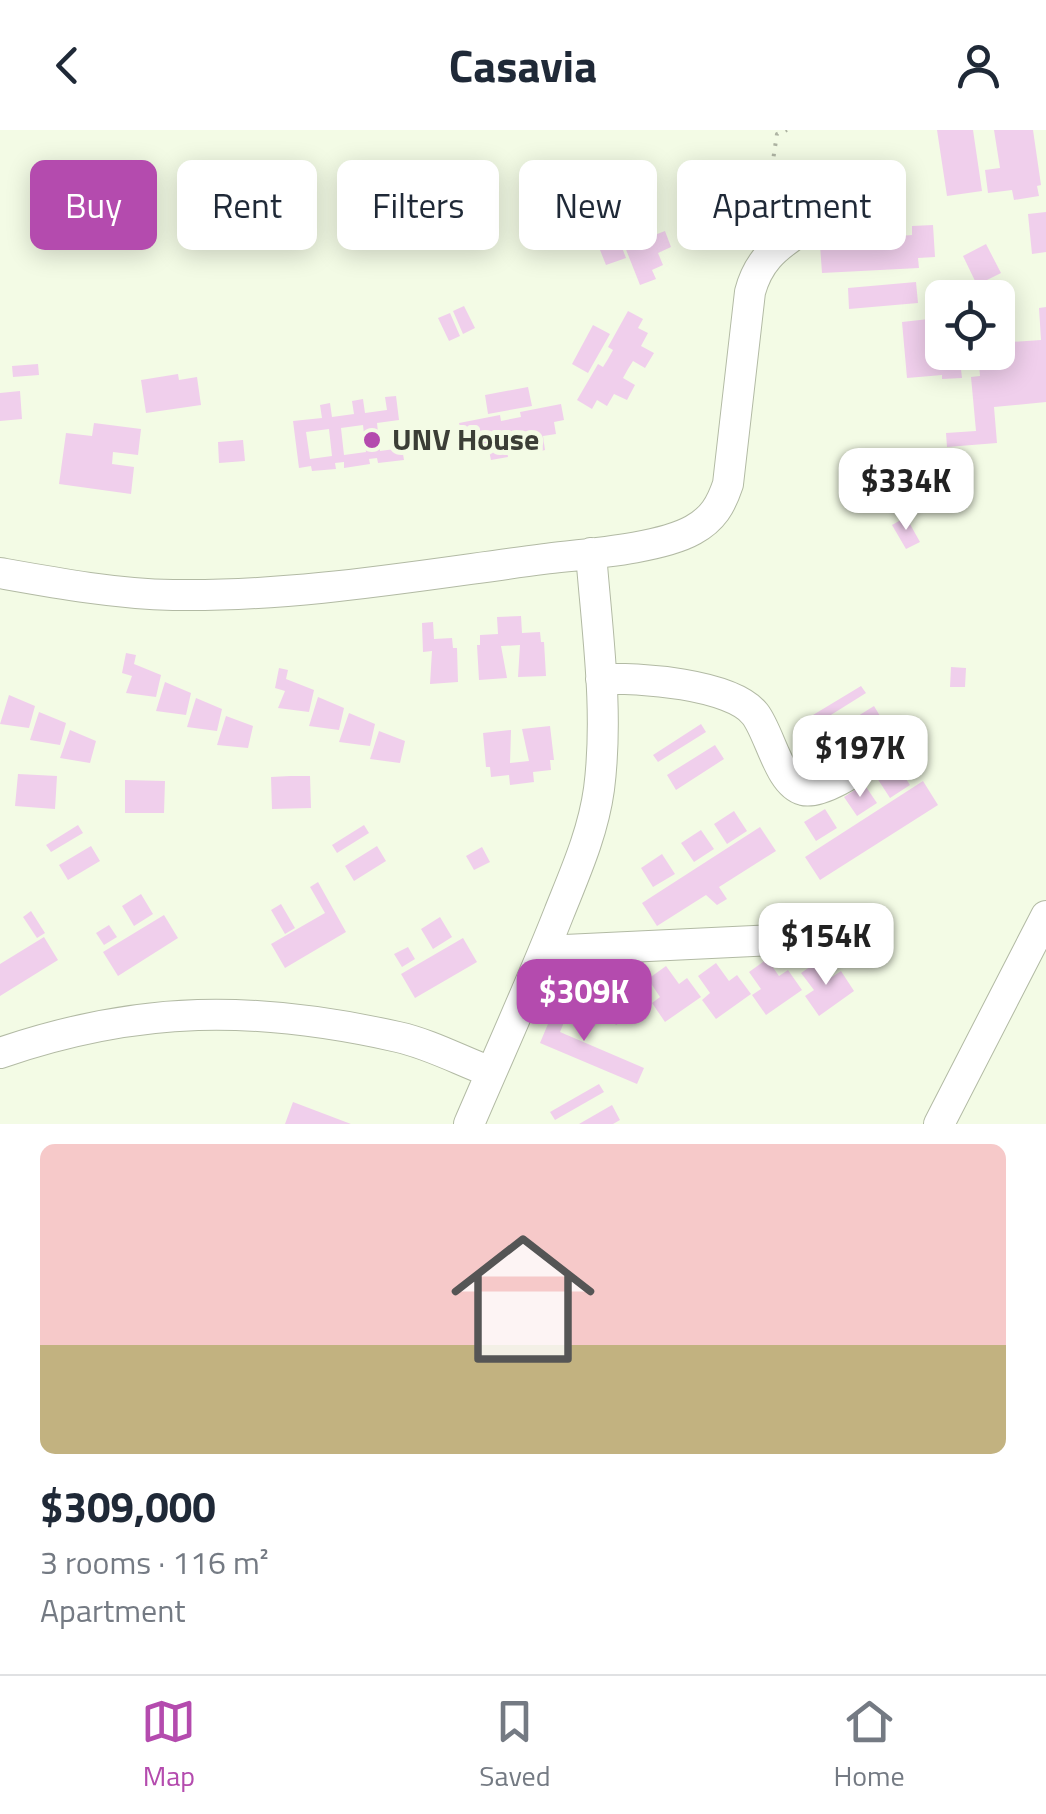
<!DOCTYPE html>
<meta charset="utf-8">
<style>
:root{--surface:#fff;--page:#f2f2f3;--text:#1f2937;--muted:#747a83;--line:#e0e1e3;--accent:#b44bae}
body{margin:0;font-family:"Titillium Web",sans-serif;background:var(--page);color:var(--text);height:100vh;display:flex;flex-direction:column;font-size:38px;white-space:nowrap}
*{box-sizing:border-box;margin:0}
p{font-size:32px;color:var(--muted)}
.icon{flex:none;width:55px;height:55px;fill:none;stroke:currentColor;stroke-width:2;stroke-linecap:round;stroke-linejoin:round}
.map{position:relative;height:994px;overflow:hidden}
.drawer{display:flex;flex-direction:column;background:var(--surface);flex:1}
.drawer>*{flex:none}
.top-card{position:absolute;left:30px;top:30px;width:988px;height:90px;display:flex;gap:20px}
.fabs{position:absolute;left:925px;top:150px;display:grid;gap:20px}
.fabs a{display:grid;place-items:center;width:90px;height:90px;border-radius:15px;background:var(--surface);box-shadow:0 5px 25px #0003;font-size:50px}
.price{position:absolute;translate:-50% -85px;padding:0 22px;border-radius:20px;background:#fff;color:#222;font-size:32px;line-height:65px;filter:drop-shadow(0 2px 5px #0008)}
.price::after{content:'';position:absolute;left:50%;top:60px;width:30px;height:22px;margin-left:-15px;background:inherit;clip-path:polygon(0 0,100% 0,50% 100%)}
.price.current{background:var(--accent);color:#fff}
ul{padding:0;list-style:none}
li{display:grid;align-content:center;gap:20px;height:530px;padding:0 40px}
li span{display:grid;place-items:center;height:310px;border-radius:15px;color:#555}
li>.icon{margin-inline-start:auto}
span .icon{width:180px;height:180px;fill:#fffc;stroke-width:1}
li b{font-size:42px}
.pill{padding:0 35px;border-radius:15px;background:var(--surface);box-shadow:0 5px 25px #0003;font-size:35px;line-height:90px}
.pill.current{background:var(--accent);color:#fff}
header{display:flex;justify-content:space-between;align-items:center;height:130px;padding:0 40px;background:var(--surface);font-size:45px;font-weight:700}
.tabs{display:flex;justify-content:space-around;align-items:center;height:140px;border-top:2px solid var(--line);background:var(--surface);font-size:28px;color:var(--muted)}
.tabs a{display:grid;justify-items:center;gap:5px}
.tabs .current{color:var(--accent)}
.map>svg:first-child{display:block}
.building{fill:#f0cfec;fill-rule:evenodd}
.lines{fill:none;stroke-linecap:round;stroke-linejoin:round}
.minor-casing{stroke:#b2baa4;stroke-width:32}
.path{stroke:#aeb4a3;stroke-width:4;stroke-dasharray:2.5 8;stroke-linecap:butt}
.minor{stroke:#fff;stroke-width:30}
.poi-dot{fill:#b44bae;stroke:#f3fbe5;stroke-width:4}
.labels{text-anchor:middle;stroke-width:10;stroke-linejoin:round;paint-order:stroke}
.poi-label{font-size:30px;font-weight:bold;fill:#3b3e36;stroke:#f3fbe5;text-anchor:start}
</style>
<header><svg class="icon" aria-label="back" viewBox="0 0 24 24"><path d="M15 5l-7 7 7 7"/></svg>Casavia<svg class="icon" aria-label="person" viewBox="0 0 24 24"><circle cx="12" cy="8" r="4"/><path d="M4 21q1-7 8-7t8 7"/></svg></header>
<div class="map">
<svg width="1046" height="994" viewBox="0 0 1046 994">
<rect width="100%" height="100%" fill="#f3fbe5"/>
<!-- building -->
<path class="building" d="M937,0H973L982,61L947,66Z
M994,0H1033L1041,55L1037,56L1039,66L1014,70L1012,60L988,63L985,40L1000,38Z
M1046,82V122L1032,124L1028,84Z
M933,95L935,127L918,128L919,138L822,143L819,101L834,99L835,111L912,105V96Z
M648,97L652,106L665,101L671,117L658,123L663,135L652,140L656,149L640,155L625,117L630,115L627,106Z
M618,107L626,128L606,135L598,115Z
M986,114L1001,143L977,155L963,126Z
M916,152L918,173L849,179L848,158Z
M942,174V222H959L962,248L942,249V245L907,248L902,192L929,189L928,175Z
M464,176L475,198L463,204L453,181Z
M1046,177V272L994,277L997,313L947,317L946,303L976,301L971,247L980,246L978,223L1011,220V212L1041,210L1039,178Z
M628,181L643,189L638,198L648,203L641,216L654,223L645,238L633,231L628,239L623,248L635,255L627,270L614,264L607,276L597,270L592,279L577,270L598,234L603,237L608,229L613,220L608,217Z
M450,183L460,206L449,211L438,188Z
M593,195L610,204L588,243L572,234Z
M38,234L39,245L13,247L12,236Z
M178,244L179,250L197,247L201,275L146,283L141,250Z
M528,257L532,276L488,284L485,265Z
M20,261L22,289L0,291V263Z
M396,266L399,290L377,293L380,321L402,318L404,330L378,333L377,328L369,329L370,334L344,338V332L335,333L336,339L312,341L311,336L299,338L293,291L322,288L320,275L330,273L332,287L354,284L352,271L363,269L365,283L387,280L385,267ZM363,295L366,322L344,325L341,298ZM329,299L332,326L310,329L306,302Z
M561,274L564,290L554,292L556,304L543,306L545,320L528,324L526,310L515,311L506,313L508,327L491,330L488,316L475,319L472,307L463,309L459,293L500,285L501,291L521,287L520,282Z
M94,293L141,299L138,325L113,322L112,334L134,337L131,364L59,354L66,303L92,306Z
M243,310L245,331L219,333L218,312Z
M906,387L920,412L906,419L892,395Z
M521,486L522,503L540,502L541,512H544L546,546L518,547L520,515L501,516L507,548L479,550L477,515H480V505L498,504L497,487Z
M433,492L434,509L452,508L453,518H457L458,552L430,554L432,521L423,522L422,493Z
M126,523L136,525L134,534L161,545L156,567L126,563L132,546L122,543Z
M951,537L966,538L965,557H950Z
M279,538L288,540L286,549L314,560L309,582L278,578L285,561L275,558Z
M165,552L191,563L186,585L156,581Z
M861,556L866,563L818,593L813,585Z
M9,565L35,576L29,598L0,594Z
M318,567L344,578L339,600L309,596Z
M196,568L222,579L217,601L187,597Z
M874,576L883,591L835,621L826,606Z
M39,582L66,593L60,615L30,610Z
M349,583L375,594L370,616L339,612Z
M226,586L253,596L248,618L217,615Z
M701,594L706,602L658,632L653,625Z
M550,596L554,630H550L551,640L533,642L534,652L510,655L509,645L491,647L490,637H486L483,603L511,600L510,633L529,631L522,599Z
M70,600L96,611L90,633L60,628Z
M379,601L405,611L400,633L370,629Z
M715,615L724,629L676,660L667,645Z
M897,635L910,655L890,668L877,648Z
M18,644L57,646L55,679L15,676Z
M290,646H310L311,678L272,679L271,647Z
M125,650L165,651L164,683H125Z
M923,651L938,675L820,750L805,727Z
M864,654L877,673L857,686L844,667Z
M825,679L837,698L816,711L804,692Z
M734,681L747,701L727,714L714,694Z
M78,695L83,703L51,722L46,715Z
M364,695L369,703L337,723L332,715Z
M760,697L776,721L719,757L727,769L717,775L706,765L657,796L642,773Z
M701,700L714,719L694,732L681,713Z
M91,716L100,731L68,750L59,735Z
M377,716L386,731L354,751L345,736Z
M482,717L490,732L474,740L466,726Z
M662,724L675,744L653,757L641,738Z
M318,752L346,802L285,838L271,814L325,783L310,757Z
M141,764L153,784L134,796L122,776Z
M281,774L295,798L285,804L271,780Z
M31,781L45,803L37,808L23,787Z
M164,785L178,808L118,846L103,822Z
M440,787L452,807L433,819L421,799Z
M109,795L117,807L104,815L96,803Z
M44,807L58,830L0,866V834Z
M463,808L477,832L415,868L401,844Z
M408,817L415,829L402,837L394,824Z
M767,829L779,846L788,840L802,860L766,885L752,865L761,859L749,842Z
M820,830L832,847L841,841L854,861L819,886L805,866L814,860L801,843Z
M716,833L729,851L737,845L751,864L716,889L702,870L710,863L698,846Z
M666,836L679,854L687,848L701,867L665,892L652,873L660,867L648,849Z
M616,840L629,857L637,851L651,871L616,895L602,876L611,870L598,853Z
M563,858L576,863L560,902L644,938L637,954L540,913Z
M599,954L604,962L555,990L550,982Z
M293,972L351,994H285Z
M612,975L620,990L613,994H579Z"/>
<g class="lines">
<defs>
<path id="minor" d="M0,443C56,453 116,464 173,465C298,467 421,445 544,429C584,424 659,419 693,400C713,389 721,375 728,354L750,162C758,132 774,118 800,101
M601,549C637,547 732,554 755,584C770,603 779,654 803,660C824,666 872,629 891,617
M544,821L836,807
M0,923C140,875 255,875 398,907C430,914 461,931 491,942
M469,994C499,924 531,854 559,783C575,743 593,703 599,659C609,581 597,501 591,423
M939,994L1046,786"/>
</defs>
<!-- minor casing -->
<use href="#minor" class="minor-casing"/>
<!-- path -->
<path class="path" d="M776,89L772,37L777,4L787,0"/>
<!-- minor -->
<use href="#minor" class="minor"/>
</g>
<!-- markers -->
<circle class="poi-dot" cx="372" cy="310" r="10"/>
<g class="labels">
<!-- poi labels -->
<g class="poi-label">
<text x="392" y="320">UNV House</text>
</g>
</g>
</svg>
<div class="fabs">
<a><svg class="icon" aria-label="locate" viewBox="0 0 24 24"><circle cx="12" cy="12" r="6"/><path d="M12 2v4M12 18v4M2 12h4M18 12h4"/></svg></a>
</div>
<b class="price" style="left:906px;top:403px">$334K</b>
<b class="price" style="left:860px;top:670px">$197K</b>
<b class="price" style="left:826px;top:858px">$154K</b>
<b class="price current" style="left:584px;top:914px">$309K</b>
<div class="top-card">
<a class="pill current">Buy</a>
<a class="pill">Rent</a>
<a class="pill">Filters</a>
<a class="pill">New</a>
<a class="pill">Apartment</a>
</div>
</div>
<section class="drawer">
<ul>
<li><span style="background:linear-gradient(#f6c9c9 65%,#c2b280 0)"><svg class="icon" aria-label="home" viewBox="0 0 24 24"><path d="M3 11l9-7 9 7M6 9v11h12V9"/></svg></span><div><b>$309,000</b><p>3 rooms · 116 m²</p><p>Apartment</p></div></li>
</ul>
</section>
<nav class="tabs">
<a class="current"><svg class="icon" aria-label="map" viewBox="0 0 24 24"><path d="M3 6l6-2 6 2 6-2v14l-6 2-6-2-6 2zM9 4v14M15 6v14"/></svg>Map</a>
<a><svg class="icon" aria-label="saved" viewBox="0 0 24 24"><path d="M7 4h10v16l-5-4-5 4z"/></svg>Saved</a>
<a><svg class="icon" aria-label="home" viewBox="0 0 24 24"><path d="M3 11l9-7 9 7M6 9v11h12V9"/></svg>Home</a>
</nav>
